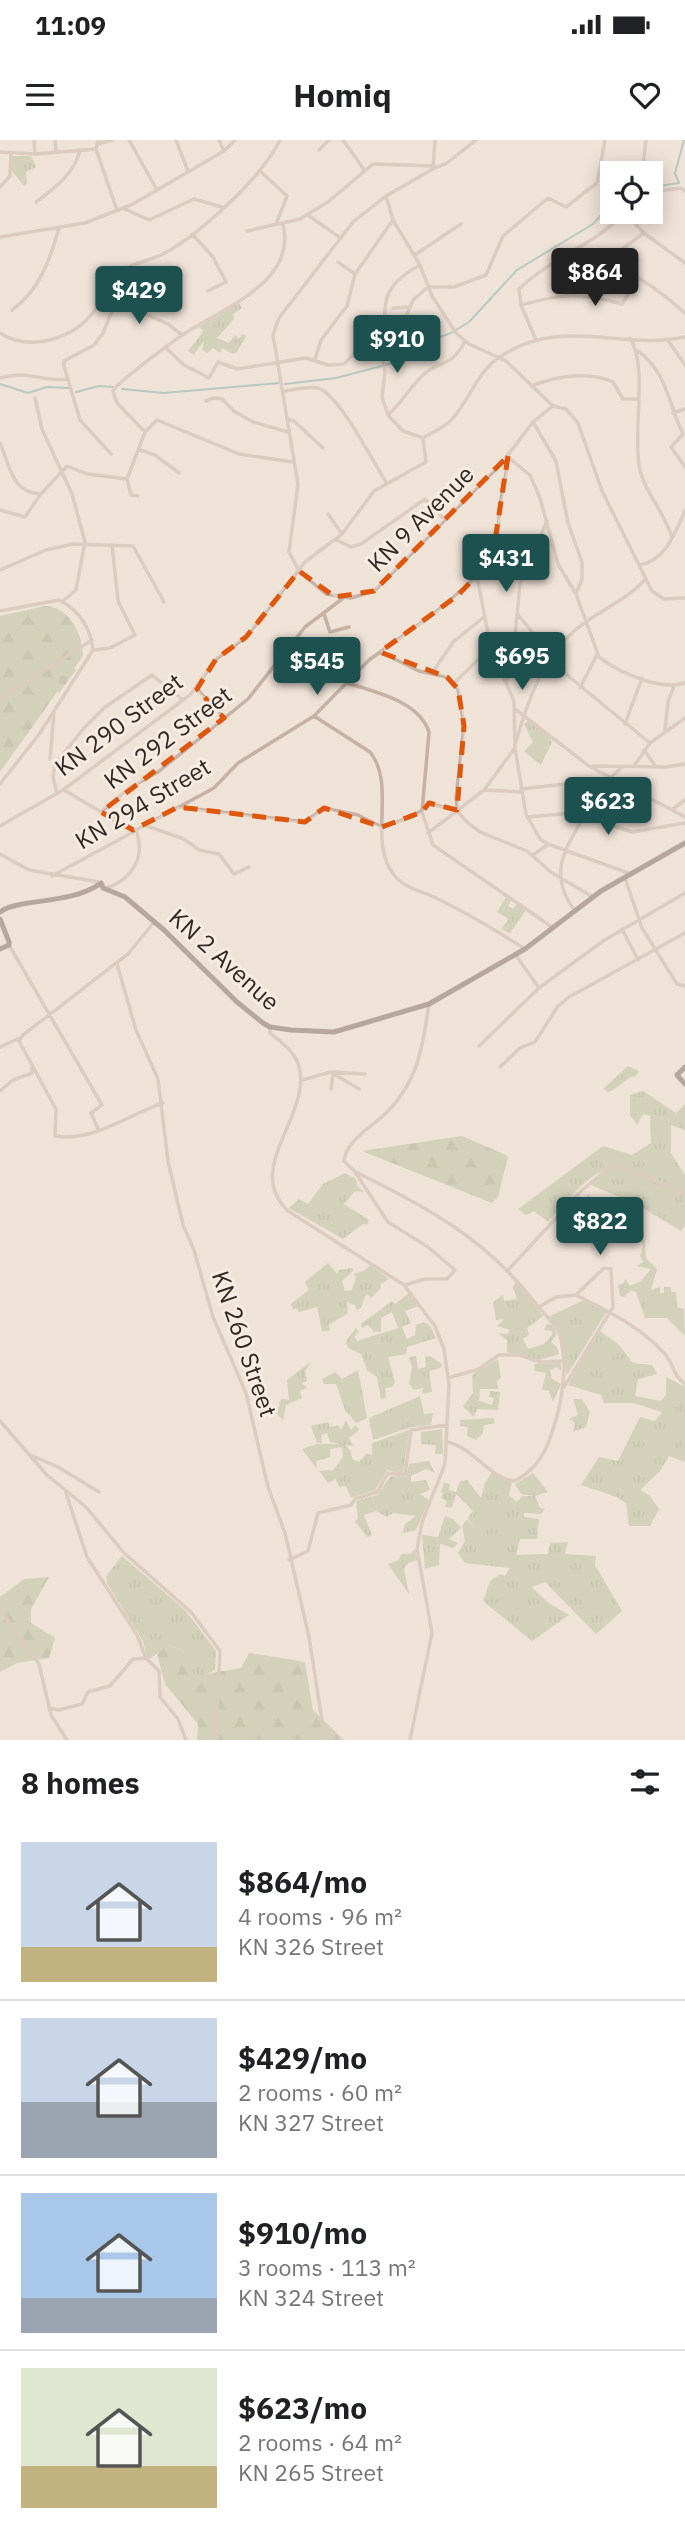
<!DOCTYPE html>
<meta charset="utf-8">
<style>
:root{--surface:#fff;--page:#f6f6f6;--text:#202124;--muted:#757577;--line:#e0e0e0;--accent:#1d5150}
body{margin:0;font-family:"IBM Plex Sans",sans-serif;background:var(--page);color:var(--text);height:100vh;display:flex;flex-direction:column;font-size:26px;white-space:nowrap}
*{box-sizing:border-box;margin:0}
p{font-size:23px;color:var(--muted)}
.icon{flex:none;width:38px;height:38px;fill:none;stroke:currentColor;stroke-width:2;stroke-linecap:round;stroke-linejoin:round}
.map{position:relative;height:1600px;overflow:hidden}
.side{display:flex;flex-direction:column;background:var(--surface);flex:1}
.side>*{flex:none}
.controls{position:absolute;left:600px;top:21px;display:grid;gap:14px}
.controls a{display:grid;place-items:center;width:63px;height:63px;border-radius:0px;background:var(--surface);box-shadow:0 4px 18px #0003;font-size:35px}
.price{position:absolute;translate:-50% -60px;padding:0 16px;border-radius:7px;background:var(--accent);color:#fff;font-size:23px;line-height:46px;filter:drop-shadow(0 2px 4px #0008)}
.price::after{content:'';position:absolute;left:50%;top:42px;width:21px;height:16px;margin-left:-10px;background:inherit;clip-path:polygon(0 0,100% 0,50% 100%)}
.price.on{background:#222;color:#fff}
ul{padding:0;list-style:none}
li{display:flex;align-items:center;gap:21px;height:175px;padding:0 21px}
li+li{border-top:2px solid var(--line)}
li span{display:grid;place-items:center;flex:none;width:196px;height:140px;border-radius:0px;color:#555}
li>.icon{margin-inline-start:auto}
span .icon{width:84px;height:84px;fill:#fffc;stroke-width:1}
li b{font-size:30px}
h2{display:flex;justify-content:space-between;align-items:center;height:84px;padding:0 21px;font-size:30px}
.status{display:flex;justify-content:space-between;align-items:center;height:49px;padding:0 35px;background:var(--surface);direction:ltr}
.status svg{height:19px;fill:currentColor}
header{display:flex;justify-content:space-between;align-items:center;height:91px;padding:0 21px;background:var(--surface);font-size:32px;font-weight:800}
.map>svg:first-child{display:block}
.grass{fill:url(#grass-tufts)}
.forest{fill:url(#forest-firs)}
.cemetery{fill:url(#cemetery-stones)}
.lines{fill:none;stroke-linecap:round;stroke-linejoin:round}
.stream{stroke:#77aba9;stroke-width:2}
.minor{stroke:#c6b1a4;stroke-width:3.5}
.major{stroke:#735e56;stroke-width:5}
.marked{fill:none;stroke:#df570d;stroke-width:5;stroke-dasharray:14 9;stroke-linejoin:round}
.labels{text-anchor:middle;stroke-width:6;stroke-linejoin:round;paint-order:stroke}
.street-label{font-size:24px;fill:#322825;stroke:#f7ece2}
</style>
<div class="status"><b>11:09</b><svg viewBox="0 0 49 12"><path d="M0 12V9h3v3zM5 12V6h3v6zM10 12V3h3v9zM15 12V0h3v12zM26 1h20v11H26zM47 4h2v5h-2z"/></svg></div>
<header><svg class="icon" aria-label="menu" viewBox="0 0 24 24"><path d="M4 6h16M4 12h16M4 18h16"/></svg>Homiq<svg class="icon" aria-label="heart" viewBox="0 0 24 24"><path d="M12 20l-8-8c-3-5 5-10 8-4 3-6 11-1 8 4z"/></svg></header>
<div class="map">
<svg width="685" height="1600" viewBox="0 0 685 1600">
<defs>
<pattern id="grass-tufts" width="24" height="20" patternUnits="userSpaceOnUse" patternTransform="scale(1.75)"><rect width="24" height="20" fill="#b3bd98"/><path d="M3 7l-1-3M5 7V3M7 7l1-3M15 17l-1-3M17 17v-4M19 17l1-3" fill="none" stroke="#9aa283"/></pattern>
<pattern id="forest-firs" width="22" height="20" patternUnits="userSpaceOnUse" patternTransform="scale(1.75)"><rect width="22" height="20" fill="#b3bd98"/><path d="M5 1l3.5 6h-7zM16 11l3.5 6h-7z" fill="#9aa283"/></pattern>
<pattern id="cemetery-stones" width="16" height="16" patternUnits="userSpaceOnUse" patternTransform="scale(1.75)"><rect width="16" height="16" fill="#b3bd98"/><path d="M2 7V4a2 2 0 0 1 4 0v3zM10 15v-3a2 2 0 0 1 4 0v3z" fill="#9aa283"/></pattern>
</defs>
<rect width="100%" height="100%" fill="#efe2d7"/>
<!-- grass -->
<path class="grass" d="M12,16H31L36,27L26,32L27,43L24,46L12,31Z
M239,163L242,168L233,174L234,179L217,198L229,203L235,195L239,199L243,194L246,196L237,212L233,214L222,208L220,213L213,208L207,213L202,210L204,200L194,215L188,211C193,204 200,197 203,191L199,187Z
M529,580L547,593L552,602L541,625L524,611L533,602L524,584Z
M506,757L511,761L508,766L513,769L517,764L526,770L510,793L501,789L509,779L497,772Z
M628,926L639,931L636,936C623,938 621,948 608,952L603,949Z
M643,951L676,973L685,964V990L671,985V1013L685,1035V1085L681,1091L638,1065L589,1044L611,1027C584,1037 567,1061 548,1082L534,1071L526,1075L518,1069L603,1006L632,1015L651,1003L650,976L643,974L637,985L630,975V955Z
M345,1033L356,1039L357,1046L364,1052L355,1051L344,1064L369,1080L367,1085L363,1084L343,1099L289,1068L299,1059L308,1064L323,1044Z
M589,1054L593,1067L618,1063L632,1067L622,1075L630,1085L644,1092L646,1118L657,1129L651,1150L660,1147V1153H664V1147H671V1152H676L677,1167L684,1169L685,1196L667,1178H645L636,1152L631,1150L624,1157L620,1156L618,1145L624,1143L625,1139L630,1146L641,1141L651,1129L637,1126L643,1122L640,1116L643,1106L636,1092L600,1097L590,1089L578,1091L575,1083L587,1072L582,1060Z
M328,1123L337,1134L339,1130L353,1128V1131L342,1141L345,1151L352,1150L356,1136L353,1134L364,1131L370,1125L389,1139L381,1144L380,1149L371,1158L369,1155L365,1156L361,1168L356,1170L355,1165L347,1162L348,1173L329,1185L330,1191H322L317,1167L299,1172L296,1168L293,1170L291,1164L309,1150L305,1142Z
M516,1141L543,1176L527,1188L529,1194L523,1199L528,1209L544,1204L552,1195V1191L544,1190L547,1184L552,1185L557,1194L551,1202L557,1207L559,1214L540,1220L507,1212V1200L498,1193L508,1194L510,1190L497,1186L504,1179L496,1180L493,1162L503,1155L504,1161L517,1159L513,1148Z
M409,1153L418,1166L405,1171L411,1183L402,1187L407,1199L415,1195L416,1185L424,1182L430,1186L436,1198L407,1207L406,1214L388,1217L395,1242L392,1247L385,1248L386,1258L381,1259L377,1237L367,1230L361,1214L348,1208L346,1201L356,1188L359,1192L354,1196L357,1201L398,1188L392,1172L381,1178V1192H374L368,1185L362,1188L361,1184L392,1161L395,1164Z
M584,1160L607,1171L567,1235L559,1194L550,1176Z
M599,1190L619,1205L633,1223L652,1225L657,1234L638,1239L635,1256L661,1261L666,1255V1237L685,1247V1322L669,1316L660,1331L640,1350L650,1356L659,1369L650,1386H629L626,1363L617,1357L581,1345L599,1317L618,1321L640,1277L655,1281L662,1272L633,1263H604L601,1255L568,1245Z
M416,1216L418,1229L426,1227L425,1217L430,1216L442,1224L440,1228L429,1231L432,1252L422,1254L423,1248L414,1250L409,1244L412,1227L409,1217Z
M498,1219L501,1238L497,1241L498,1249H480L479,1261L492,1265L494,1258L489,1257L490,1251L500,1252L498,1270L477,1269L474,1277L463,1266L473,1253L472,1235Z
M312,1221L305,1231L307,1241L302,1243L307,1248L300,1251L302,1258L286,1265L283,1280L265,1262L274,1269L280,1267L279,1262L282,1259L289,1260L287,1240Z
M561,1223V1231L557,1227L550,1230L551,1238L561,1244L553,1262L549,1251L542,1250L546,1233L535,1231L534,1224Z
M358,1230L367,1278L356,1283L345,1270L336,1244H324L322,1239L335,1232L342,1239Z
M420,1256L424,1274L433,1273L431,1285L411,1287L373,1300L369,1278Z
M573,1259H582L590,1272L586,1287L573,1292L575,1283L569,1279L578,1275Z
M493,1278L495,1283L484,1285L483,1293L476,1300L467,1296L468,1287L460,1286V1280Z
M346,1280L351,1290L356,1285L359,1290L349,1298L353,1306L330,1302L327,1293L321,1295L322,1303H317L311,1286L328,1282L330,1287L338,1285L341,1290Z
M442,1289L443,1314H435L436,1305L421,1304V1292Z
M409,1290L403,1334L387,1330L375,1350L351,1358L346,1346L339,1347L336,1339L328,1343L319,1331L333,1330L343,1317L342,1307L330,1309V1317L316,1321L317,1329L302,1309L317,1304H344L350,1310L353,1320L359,1322L367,1313L372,1315V1303Z
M429,1321L435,1333L426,1329L411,1336V1342L426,1340L430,1350L420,1354L429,1360L416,1390L403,1393L405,1384L416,1376L393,1373L387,1377L376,1371L364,1375L372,1395L368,1397L355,1382L358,1378L356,1361L377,1355L391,1336L406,1337L409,1324Z
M492,1332L512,1343L509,1355L517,1362L522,1356H535L521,1354L515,1344L533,1333L548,1352L535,1356L540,1368L545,1369L541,1374L524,1373V1377L539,1379L537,1399H520L516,1415L548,1414L550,1403L568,1402L565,1414L596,1416L595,1425L622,1471L596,1494L545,1442L532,1447L547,1462L569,1475L532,1501L483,1461L490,1441L500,1434L505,1436L510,1428L465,1423L458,1413L465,1401L462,1386L467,1379L474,1388L468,1378L473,1371L456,1354L452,1368L445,1367L447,1361L441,1358L443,1353L441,1352L444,1343L450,1344L449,1350L456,1352L460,1341L467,1340L481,1358L485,1343Z
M445,1376L453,1379L461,1388L449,1399L458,1403L453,1408L440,1404L439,1425L425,1429L422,1395L438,1397Z
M415,1409L417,1420L408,1423L404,1429L409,1454L388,1424L399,1420L401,1414H410Z
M122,1416L185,1470L216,1511L215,1530L203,1536H194L182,1509L167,1506L148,1520L143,1501L107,1443L106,1436Z"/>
<!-- forest -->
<path class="forest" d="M45,466C70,467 83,495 83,516L0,632V476Z
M462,996L508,1016L498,1057L492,1063L362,1011Z
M49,1437L31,1469V1483L55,1498L49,1518L17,1523L0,1532V1457L24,1439Z
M166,1506L182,1509L195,1536L241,1528L249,1513L305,1522L313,1570L344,1600H197L198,1584L165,1544L157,1514Z"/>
<!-- cemetery -->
<path class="cemetery" d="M62,524L76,530L59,553L50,548C50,538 55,530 62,524Z"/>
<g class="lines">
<!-- stream -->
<path class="stream" d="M651,47L679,43L675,33L684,0
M0,244L28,253L47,247L69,248
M285,244L336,238L393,223L415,206L451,193L469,182L517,130L593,84L612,63
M122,249L164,253L279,243
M76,252L99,246L113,247"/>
<!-- minor -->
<path class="minor" d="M34,0L35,14
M55,0L56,12
M99,0L96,9L117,70
M129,0L157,50
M176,0L188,31
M219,0L224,11
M343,0L365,31
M435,0L433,29L386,56L353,82L279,178L273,195L298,344L289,412L299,431L326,454L351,458L374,451L501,324L533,282L553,266L566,269L578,283L602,351L652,451L664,459L685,458
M97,4L113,0
M319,10L329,0
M0,12L35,14L96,9
M435,28L447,23L476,0
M261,32L287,56L276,84
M642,33L646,0
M0,47L10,36L11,14
M651,52L681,48L685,51
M386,56L393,80L420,125L432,156L456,193L469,204L506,221L553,266
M36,62C54,49 75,33 80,10
M123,68L149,80L194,59L222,67
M625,73L644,93L685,123
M308,75L339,97
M247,91L300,79L328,62L373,24L434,26
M192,94L213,117L226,142L208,151
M0,97L85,83L133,64L224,11L235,0
M577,109C592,117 607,122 622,129C645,140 666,156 685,173
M415,115L461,84
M338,122L355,134
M604,122L644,93
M117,152L130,167L168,184L182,195
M521,165C564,153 579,153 622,164L638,139
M393,168L409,167
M12,170C39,151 50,120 59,88
M385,178C383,150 397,138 420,125
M0,193C31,213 75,198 95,170C104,158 109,138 122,130C136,122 153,120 167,112C202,92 263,36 280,0
M630,198C648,226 633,288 639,325C642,349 665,372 672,398
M667,199L685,225
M379,200L385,232L382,257L388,275L403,291L423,298
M536,200L521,165L519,149C551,118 595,105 625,72
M166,208L184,225L209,238L218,222L237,229L306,218L328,225L344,224L366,203L382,200L396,192L402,186L413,160L428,147H454L486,135L503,96L548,58L566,67L597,43L605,0
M638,211C667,232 668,263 683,294L671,307L685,327
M315,219L321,200L347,166L355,134L393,80
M0,238C28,229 44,243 67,239
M534,245C557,236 590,231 613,242L623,259H637
M284,251C294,250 308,246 318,248C339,254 373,322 386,342
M35,258L42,289L72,354L85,402L76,450L63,461
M206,261L214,258L222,259L234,271L253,282L288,292
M673,273L685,269
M388,275C401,263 410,248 422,236C438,220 451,229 465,201
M287,279L294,281L323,308
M533,282L556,321L568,383L582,422V439L576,454
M145,292L117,263L113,251L117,246C136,228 160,211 181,196C219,169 298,144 283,84
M0,303C10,325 11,353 41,354L67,326L87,334L127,339L145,292L157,280L239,314L293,322
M140,310L155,315L179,333
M111,314L80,280L64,226V221L94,205L103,193L130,128
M509,318L530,335L540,358L558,424L576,454L599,517C620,533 660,551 685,543
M127,339L131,355L138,356
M0,370L25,377L40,355
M328,374L342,394
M335,399L351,407L361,404L425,359L445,380
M640,425C667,419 674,394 685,371
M0,430L46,410L72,404L133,406L164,462
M477,437L491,508L514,561L515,608L526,674L540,699L548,704L631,734
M0,471L59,460C79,470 91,488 93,510L40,593L0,644
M324,474L330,492L349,487
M518,475L553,517
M93,510L110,508L135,495L118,461L112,405
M380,512L419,531L447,537L458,549L464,586L456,658L458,672L468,683L480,692L527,711L552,733L593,757
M550,521L650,603
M432,533L454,501L483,478
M507,541L514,507L520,444L547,381
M347,543C375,552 419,561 429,592L422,672L433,705L552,787
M454,543L490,508
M580,548L597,515
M197,549L224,578
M0,559L92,500
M515,569L589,626L685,677
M314,576L370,612C397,646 367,701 394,735C405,749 422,751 436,758C467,773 497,791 525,809
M625,584L642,538
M665,591L668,562L674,546
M516,602C526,565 544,516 574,491C597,471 624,462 645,440
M644,610L656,627
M50,619L54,572
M593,626L666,627L685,624
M634,626L650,603L685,578
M521,649L609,639L622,627
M64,650L101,672L129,648L158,632L248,559L305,487L342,459
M484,650L522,652
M57,654L53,637L55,624L84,588L104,568L152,535L183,560
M179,667L305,682L324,668L358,675L382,687C400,681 415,678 429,664L457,670
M673,669L685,660
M101,672L133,690
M527,677L574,673L632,692L685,683
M144,685L184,699L199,710L219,714L234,734L249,727
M0,686L63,650L191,554L216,519L246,497L305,422L342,394L374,351L426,322L423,298C433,292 446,287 454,277C470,258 478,231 500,217C560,175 625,211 685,197
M428,693L484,650L514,609
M0,714L29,730L99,742
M533,715L548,704
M52,736L214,648L238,623L314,576L369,520L431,476L477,437L497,409L500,364L509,318
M625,738L642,788L677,844L685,846
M107,748C132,739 146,717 136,690
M575,771C535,719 590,689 597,641
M155,781L128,814L23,895L19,901L56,969L55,996C95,1002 127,975 163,963
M622,789L638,820
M9,805L102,965L91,973L99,991
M515,814L539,848L603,801L685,753
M117,824L136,890L158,939L168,1021L183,1085L194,1110L213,1177L246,1253L268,1347L285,1393L309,1497L325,1600
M429,864C423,906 418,942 386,973C373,986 345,1001 344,1021L354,1031C426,1067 486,1098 536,1164C543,1173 554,1182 559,1193C567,1217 564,1248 558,1272C550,1301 544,1325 515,1341C490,1339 473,1307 447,1302
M270,887V893C279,901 292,909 297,921C318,971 241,1026 288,1071L404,1145L435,1186L444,1209L449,1245L445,1324L422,1382L417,1409L432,1493L410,1600
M479,906L539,848
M0,907L20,898
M500,927L520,908L535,902L558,866L569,857L685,793
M333,932L365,934
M302,940L331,932L359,949
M331,949L333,933
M0,951L13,940L32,933V928
M355,1032L388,1082L428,1107L455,1130L447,1139H425L405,1145
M509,1129L580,1052L612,1025L621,1026L685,1054
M576,1155C607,1171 641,1187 664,1213C674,1223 672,1235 685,1244
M539,1167L556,1157L576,1155L604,1128L611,1129L613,1167L564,1247
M448,1238L479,1229L499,1215H520L540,1222L562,1221
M0,1281L47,1335L87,1368L123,1412L191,1472L220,1511L215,1600
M30,1315L58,1327L99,1352
M66,1353L87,1417L137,1495L146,1518L159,1531L160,1557L178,1579L186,1600
M289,1420L308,1411L318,1373L351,1365L355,1359L377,1352L388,1333L405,1335L411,1290L447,1285
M0,1470L39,1524L51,1575L67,1600
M49,1568L59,1570L82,1564L88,1552L110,1546L133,1519L146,1518"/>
<!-- major -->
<path class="major" d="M0,772C18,758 72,765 101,743L103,748L125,757L164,790L237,862L263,883L270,887L291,890L334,892L429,864L525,809L601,751L685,703
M0,779L9,802V805L0,809
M685,927L677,935L685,944"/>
</g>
<!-- marked area -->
<path d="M0 0H685V1600H0ZM508,316L492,420L457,456L380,512L447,537L458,549L464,586L457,670L429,663L422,672L382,687L324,668L305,682L178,667L133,690L101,672L224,578L197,549L216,519L246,497L299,431L335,457L374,451Z" fill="#efe2d7" fill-opacity=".55" fill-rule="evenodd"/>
<path class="marked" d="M508,316L492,420L457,456L380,512L447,537L458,549L464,586L457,670L429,663L422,672L382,687L324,668L305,682L178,667L133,690L101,672L224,578L197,549L216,519L246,497L299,431L335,457L374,451Z"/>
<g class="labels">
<!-- street labels -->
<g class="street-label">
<text transform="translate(421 379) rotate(-45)" y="8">KN 9 Avenue</text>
<text transform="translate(119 585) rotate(-37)" y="8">KN 290 Street</text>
<text transform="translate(168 598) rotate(-37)" y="8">KN 292 Street</text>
<text transform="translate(143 664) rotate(-31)" y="8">KN 294 Street</text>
<text transform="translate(224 820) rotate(42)" y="8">KN 2 Avenue</text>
<text transform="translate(244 1204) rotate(71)" y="8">KN 260 Street</text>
</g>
</g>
</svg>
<div class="controls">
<a><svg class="icon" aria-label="locate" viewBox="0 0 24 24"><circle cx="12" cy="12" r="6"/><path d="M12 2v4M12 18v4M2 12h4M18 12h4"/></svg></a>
</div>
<b class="price on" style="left:595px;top:168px">$864</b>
<b class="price" style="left:139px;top:186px">$429</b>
<b class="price" style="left:397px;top:235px">$910</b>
<b class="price" style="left:506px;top:454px">$431</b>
<b class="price" style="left:522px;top:552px">$695</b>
<b class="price" style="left:317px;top:557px">$545</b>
<b class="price" style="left:608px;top:697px">$623</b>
<b class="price" style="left:600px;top:1117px">$822</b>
</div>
<section class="side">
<h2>8 homes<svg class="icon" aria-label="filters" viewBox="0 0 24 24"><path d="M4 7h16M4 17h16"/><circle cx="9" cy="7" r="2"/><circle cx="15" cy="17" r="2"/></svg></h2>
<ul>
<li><span style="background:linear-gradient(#c9d6e8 75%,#c2b280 0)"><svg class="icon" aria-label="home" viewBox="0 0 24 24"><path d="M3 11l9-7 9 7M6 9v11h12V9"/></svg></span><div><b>$864/mo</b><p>4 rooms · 96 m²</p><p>KN 326 Street</p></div></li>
<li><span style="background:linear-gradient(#c9d6e8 60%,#9aa5b1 0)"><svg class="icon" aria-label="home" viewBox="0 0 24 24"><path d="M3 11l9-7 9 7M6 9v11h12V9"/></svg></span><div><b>$429/mo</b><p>2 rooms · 60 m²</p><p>KN 327 Street</p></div></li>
<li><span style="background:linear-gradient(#a9c7e8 75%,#9aa5b1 0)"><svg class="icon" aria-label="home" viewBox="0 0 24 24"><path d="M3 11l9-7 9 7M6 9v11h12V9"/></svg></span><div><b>$910/mo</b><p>3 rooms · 113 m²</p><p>KN 324 Street</p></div></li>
<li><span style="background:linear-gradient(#dfe7d0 70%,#c2b280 0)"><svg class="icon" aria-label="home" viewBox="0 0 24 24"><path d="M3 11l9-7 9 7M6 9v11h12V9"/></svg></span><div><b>$623/mo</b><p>2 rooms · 64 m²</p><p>KN 265 Street</p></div></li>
</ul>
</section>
